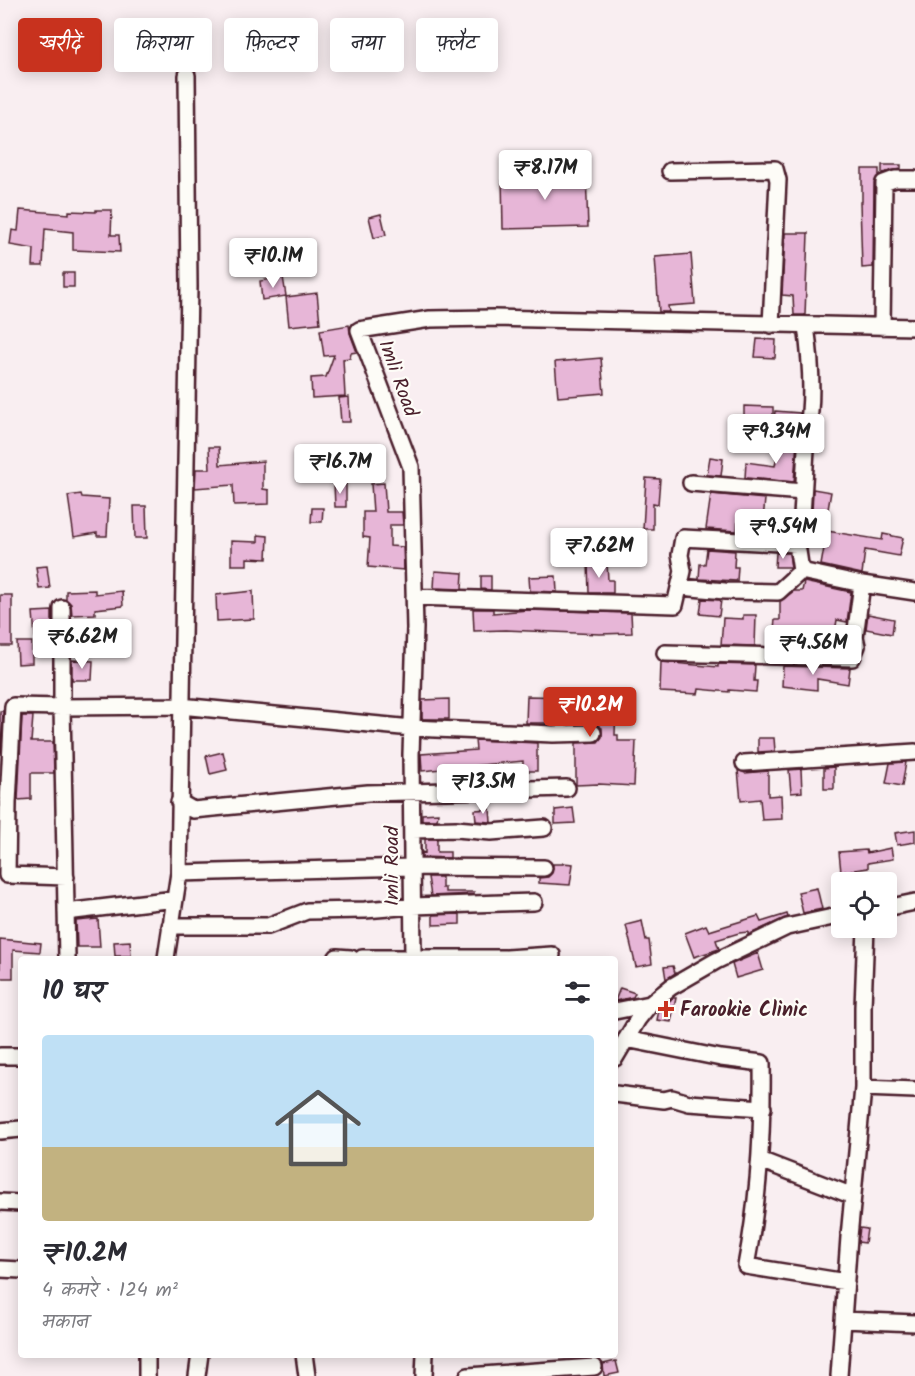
<!DOCTYPE html>
<html lang="hi">
<meta charset="utf-8">
<style>
:root{--surface:#fff;--page:#f7f7f7;--text:#2b2b33;--muted:#7c7c81;--line:#e1e1e2;--accent:#c8321e}
body{margin:0;font-family:Kalam,"Playpen Sans Deva",sans-serif;background:var(--page);color:var(--text);height:100vh;display:flex;flex-direction:column;font-size:22px;white-space:nowrap}
*{box-sizing:border-box;margin:0}
p{font-size:20px;color:var(--muted)}
.icon{flex:none;width:33px;height:33px;fill:none;stroke:currentColor;stroke-width:2;stroke-linecap:round;stroke-linejoin:round}
.map{position:relative;flex:1;overflow:hidden}
.panel{position:absolute;left:18px;top:956px;width:600px;height:402px;display:flex;flex-direction:column;background:var(--surface);border-radius:6px;box-shadow:0 3px 15px #0003}
.panel>*{flex:none}
.guide{position:absolute;left:18px;top:18px;width:600px;height:54px;display:flex;gap:12px}
.controls{position:absolute;left:831px;top:872px;display:grid;gap:12px}
.controls a{display:grid;place-items:center;width:66px;height:66px;border-radius:6px;background:var(--surface);box-shadow:0 3px 15px #0003;font-size:30px}
.price{position:absolute;translate:-50% -51px;padding:0 14px;border-radius:6px;background:#fff;color:#222;font-size:20px;line-height:39px;filter:drop-shadow(0 2px 3px #0008)}
.price::after{content:'';position:absolute;left:50%;top:36px;width:18px;height:14px;margin-left:-9px;background:inherit;clip-path:polygon(0 0,100% 0,50% 100%)}
.price.on{background:var(--accent);color:#fff}
ul{padding:0;list-style:none}
li{display:grid;align-content:center;gap:12px;height:318px;padding:0 24px}
li+li{border-top:2px solid var(--line)}
li span{display:grid;place-items:center;height:186px;border-radius:6px;color:#555}
li>.icon{margin-inline-start:auto}
span .icon{width:108px;height:108px;fill:#fffc;stroke-width:1}
li b{font-size:26px}
h2{display:flex;justify-content:space-between;align-items:center;height:72px;padding:0 24px;font-size:26px}
.pill{padding:0 21px;border-radius:6px;background:var(--surface);box-shadow:0 3px 15px #0003;font-size:21px;line-height:54px}
.pill.on{background:var(--accent);color:#fff}
.map>svg:first-child{display:block}
.building{fill:#e7b6d7;stroke:#4a1f2b;stroke-width:1.5}
.lines{fill:none;stroke-linecap:round;stroke-linejoin:round}
.minor-casing{stroke:#4a1f2b;stroke-width:20}
.minor{stroke:#fdfcf7;stroke-width:15}
.poi-dot{fill:#c8321e;stroke:#fdfcf7;stroke-width:2}
.labels{text-anchor:middle;stroke-width:4.5;stroke-linejoin:round;paint-order:stroke}
.street-label{font-size:20px;fill:#4a1f2b;stroke:#fdfcf7}
.poi-label{font-size:20px;font-weight:bold;fill:#4a1f2b;stroke:#fdfcf7;text-anchor:start}
</style>
<div class="map">
<svg width="915" height="1376" viewBox="0 0 915 1376">
<rect width="100%" height="100%" fill="#f9eef1"/>
<filter id="ink" filterUnits="userSpaceOnUse"><feTurbulence type="fractalNoise" baseFrequency=".0167" numOctaves="2"/><feDisplacementMap in="SourceGraphic" scale="12" xChannelSelector="R" yChannelSelector="G"/><feConvolveMatrix kernelMatrix="1 2 1 2 8 2 1 2 1" color-interpolation-filters="sRGB"/></filter>
<g filter="url(#ink)">
<!-- building -->
<path class="building" d="M882,165H901V169L882,173Z
M862,169H879V175L874,183L873,267L862,268L860,202H862Z
M586,173L588,227L503,229L502,176Z
M20,210L69,214V211L96,212V210H112L111,235H119L120,252L73,250V232L45,229L43,266H33L34,249L10,245L12,230L18,231Z
M381,214L386,235L374,238L369,217Z
M785,233H808L805,315H794L793,296L782,295Z
M691,254L695,304L668,306L669,312H659L655,257Z
M63,273H74V287H63Z
M283,277L286,296L262,300L260,281Z
M317,293L320,323L289,326L286,297Z
M349,325L350,333L357,352L351,353L350,358L343,359L345,396L312,398L311,378L326,377L334,355L324,356L320,330Z
M757,339L776,340L775,358L755,357Z
M601,358L604,393L558,397L555,362Z
M349,397L350,422H341L339,398Z
M744,406L773,407V419H744Z
M775,411L800,413L798,425L774,424Z
M780,439L797,442L794,482L745,478L746,462L775,466Z
M209,447H219L220,465L263,461V489L269,490V504L234,505L233,485L195,488L196,469H210Z
M710,457L723,459L721,476L707,475Z
M332,459L333,480L320,481V460Z
M646,478L660,479L658,504L653,503V529H643Z
M334,483H346V507H335Z
M384,483L386,512H402L403,525H390V546L403,547L404,570L368,567L370,538L363,537V512H373L371,484Z
M813,489L831,492L827,515L812,513Z
M81,494L82,497L109,499L107,536H97V533L74,537L68,496Z
M711,494L765,499L763,520L738,517L737,531L706,529Z
M134,506H146L147,538H135Z
M312,508H323L322,522H311Z
M765,515L777,518L775,533L762,532Z
M827,531L882,540L883,534L903,538L899,556L865,550L862,574L821,565Z
M258,535L268,536L267,559L247,558V565H231V541L258,542Z
M608,541H617V560H607Z
M707,549L735,551L734,567H738L737,581L699,579L700,564H705Z
M776,553H789L791,567H775Z
M607,562L608,580H613V593H589L588,563Z
M47,566L50,588L39,589L36,567Z
M435,571L463,573L462,589L434,588Z
M481,576H491V590L481,589Z
M556,576L557,592L530,591L529,577Z
M804,582L851,592L847,622L837,620L832,648L772,646L775,620H780V601L794,591H802Z
M95,590V594L122,591L123,606L95,609V614L72,615L71,604L66,599V591Z
M253,591L254,619L217,621L216,595Z
M0,595H12V646H0Z
M702,599L721,600L719,616L700,614Z
M473,609H493V613L528,610L631,613L632,633L600,634L505,630L474,631Z
M52,611V636L35,637L33,612Z
M868,614L894,619L892,634L866,629Z
M743,615H756L755,646L721,645L723,618L743,619Z
M17,642H32V663L18,664Z
M72,660L93,661L92,680H72Z
M661,662L718,667V664L755,665L754,681H757L756,692L729,690V692L699,689L698,694L660,692Z
M783,666L850,668L848,684L817,679V690L782,686Z
M527,696L571,697L585,699V701H616L615,735H618V741H636L634,786L599,784L576,785V743L598,742L602,737V728L593,723H526Z
M449,699V719H422V700Z
M0,711H3L1,752H0Z
M22,716H33L31,742H53L54,773H31V799L18,800Z
M758,738H774L775,751L758,752Z
M475,740L537,743V771H527V768H523V761L422,771L421,754L476,750Z
M223,752L227,770L210,774L206,756Z
M906,762L902,786L886,783L890,763Z
M834,767V789H824V768Z
M801,769L802,792L791,793L789,770Z
M738,770L745,773L768,771V796L781,795L782,819L762,820L760,799L741,801Z
M573,808L575,823L555,824V810Z
M490,809L491,822L476,821L475,810Z
M438,813L437,820H422V814Z
M915,830V842L897,845L895,833Z
M425,839H437V852H450V858L422,857V852L425,853Z
M891,848L893,859L868,863V868L841,872L839,852L866,850L867,853Z
M563,863L573,864L570,885L539,883V878L548,877L552,873L553,864H563Z
M428,877H442V888H445V892H474V894L431,896Z
M817,888L822,909L803,913L798,892Z
M460,914V924L433,925V915Z
M787,914L788,917L748,935V932L739,933L716,940L719,949L694,957L685,933L706,925L709,931L758,916L761,922Z
M98,919L100,947H77L76,921Z
M642,921L646,940H649L652,964L636,967L626,925Z
M0,939L41,943L40,952L13,950V978H0Z
M130,941L131,956H115L114,942Z
M758,953L763,970L736,978L732,964Z
M673,966L675,973L666,979L664,967Z
M620,988L635,993L633,997L615,1001Z
M673,998H676L671,1022L657,1020L659,1010Z
M860,1228L867,1229L865,1243L858,1242Z
M616,1361L619,1373L604,1376L603,1364Z"/>
<g class="lines">
<defs>
<path id="minor" d="M670,171L775,169L778,180L771,325
M882,327L884,183L895,179H915
M691,483L803,492
M801,571L797,544L801,532L807,433C814,398 811,361 806,326
M801,571L862,584L915,592
M681,587L725,591L778,592L801,571
M414,597L675,605L683,571L680,555L683,538L797,544
M62,608V707L13,706L8,803L7,875L66,877
M665,653L852,658L857,646L855,637L862,584
M744,763L915,752
M179,802L193,810L368,793L567,788
M412,830L456,829L491,832L544,828
M179,873L412,867L544,868
M886,908L915,902
M66,912L175,899
M170,926H268L307,911L365,910L413,906L534,902
M337,957L351,958
M67,958L62,707L180,706L412,728L553,734L593,733
M166,958L179,873L189,287L187,75
M362,958H505
M413,958L411,754L415,628L411,467L359,330L430,319L493,318L915,327
M507,958L552,955
M615,1011L650,1004
M626,1039L721,1058L762,1063C763,1131 759,1199 746,1266L846,1282
M0,1056H21
M615,1058L638,1019L650,1004L671,987L716,961L787,927L842,915
M863,1088L915,1090
M615,1094L664,1100L672,1098L689,1103L763,1108
M0,1131L21,1129
M760,1160L853,1196
M0,1202L21,1203
M0,1269L21,1270
M843,1320L915,1323
M304,1354L307,1376
M147,1376V1354
M197,1376L200,1354
M424,1376L425,1354
M468,1376L594,1367
M839,1376L849,1237L863,1088V1007L866,927"/>
</defs>
<!-- minor casing -->
<use href="#minor" class="minor-casing"/>
<!-- minor -->
<use href="#minor" class="minor"/>
</g>
</g>
<!-- markers -->
<path class="poi-dot" d="M663 1000h6v6h6v6h-6v6h-6v-6h-6v-6h6z"/>
<g class="labels">
<!-- street labels -->
<g class="street-label">
<text transform="translate(399 378) rotate(70)" y="7">Imli Road</text>
<text transform="translate(391 866) rotate(-90)" y="7">Imli Road</text>
</g>
<!-- poi labels -->
<g class="poi-label">
<text x="680" y="1016">Farookie Clinic</text>
</g>
</g>
</svg>
<div class="controls">
<a><svg class="icon" aria-label="locate" viewBox="0 0 24 24"><circle cx="12" cy="12" r="6"/><path d="M12 2v4M12 18v4M2 12h4M18 12h4"/></svg></a>
</div>
<b class="price" style="left:545px;top:201px">₹8.17M</b>
<b class="price" style="left:273px;top:289px">₹10.1M</b>
<b class="price" style="left:776px;top:465px">₹9.34M</b>
<b class="price" style="left:340px;top:495px">₹16.7M</b>
<b class="price" style="left:783px;top:560px">₹9.54M</b>
<b class="price" style="left:599px;top:579px">₹7.62M</b>
<b class="price" style="left:82px;top:670px">₹6.62M</b>
<b class="price" style="left:813px;top:676px">₹4.56M</b>
<b class="price on" style="left:590px;top:738px">₹10.2M</b>
<b class="price" style="left:483px;top:815px">₹13.5M</b>
<div class="guide">
<a class="pill on">खरीदें</a>
<a class="pill">किराया</a>
<a class="pill">फ़िल्टर</a>
<a class="pill">नया</a>
<a class="pill">फ़्लैट</a>
</div>
<section class="panel">
<h2>10 घर<svg class="icon" aria-label="filters" viewBox="0 0 24 24"><path d="M4 7h16M4 17h16"/><circle cx="9" cy="7" r="2"/><circle cx="15" cy="17" r="2"/></svg></h2>
<ul>
<li><span style="background:linear-gradient(#bfe0f5 60%,#c2b280 0)"><svg class="icon" aria-label="home" viewBox="0 0 24 24"><path d="M3 11l9-7 9 7M6 9v11h12V9"/></svg></span><div><b>₹10.2M</b><p>4 कमरे · 124 m²</p><p>मकान</p></div></li>
</ul>
</section>
</div>
